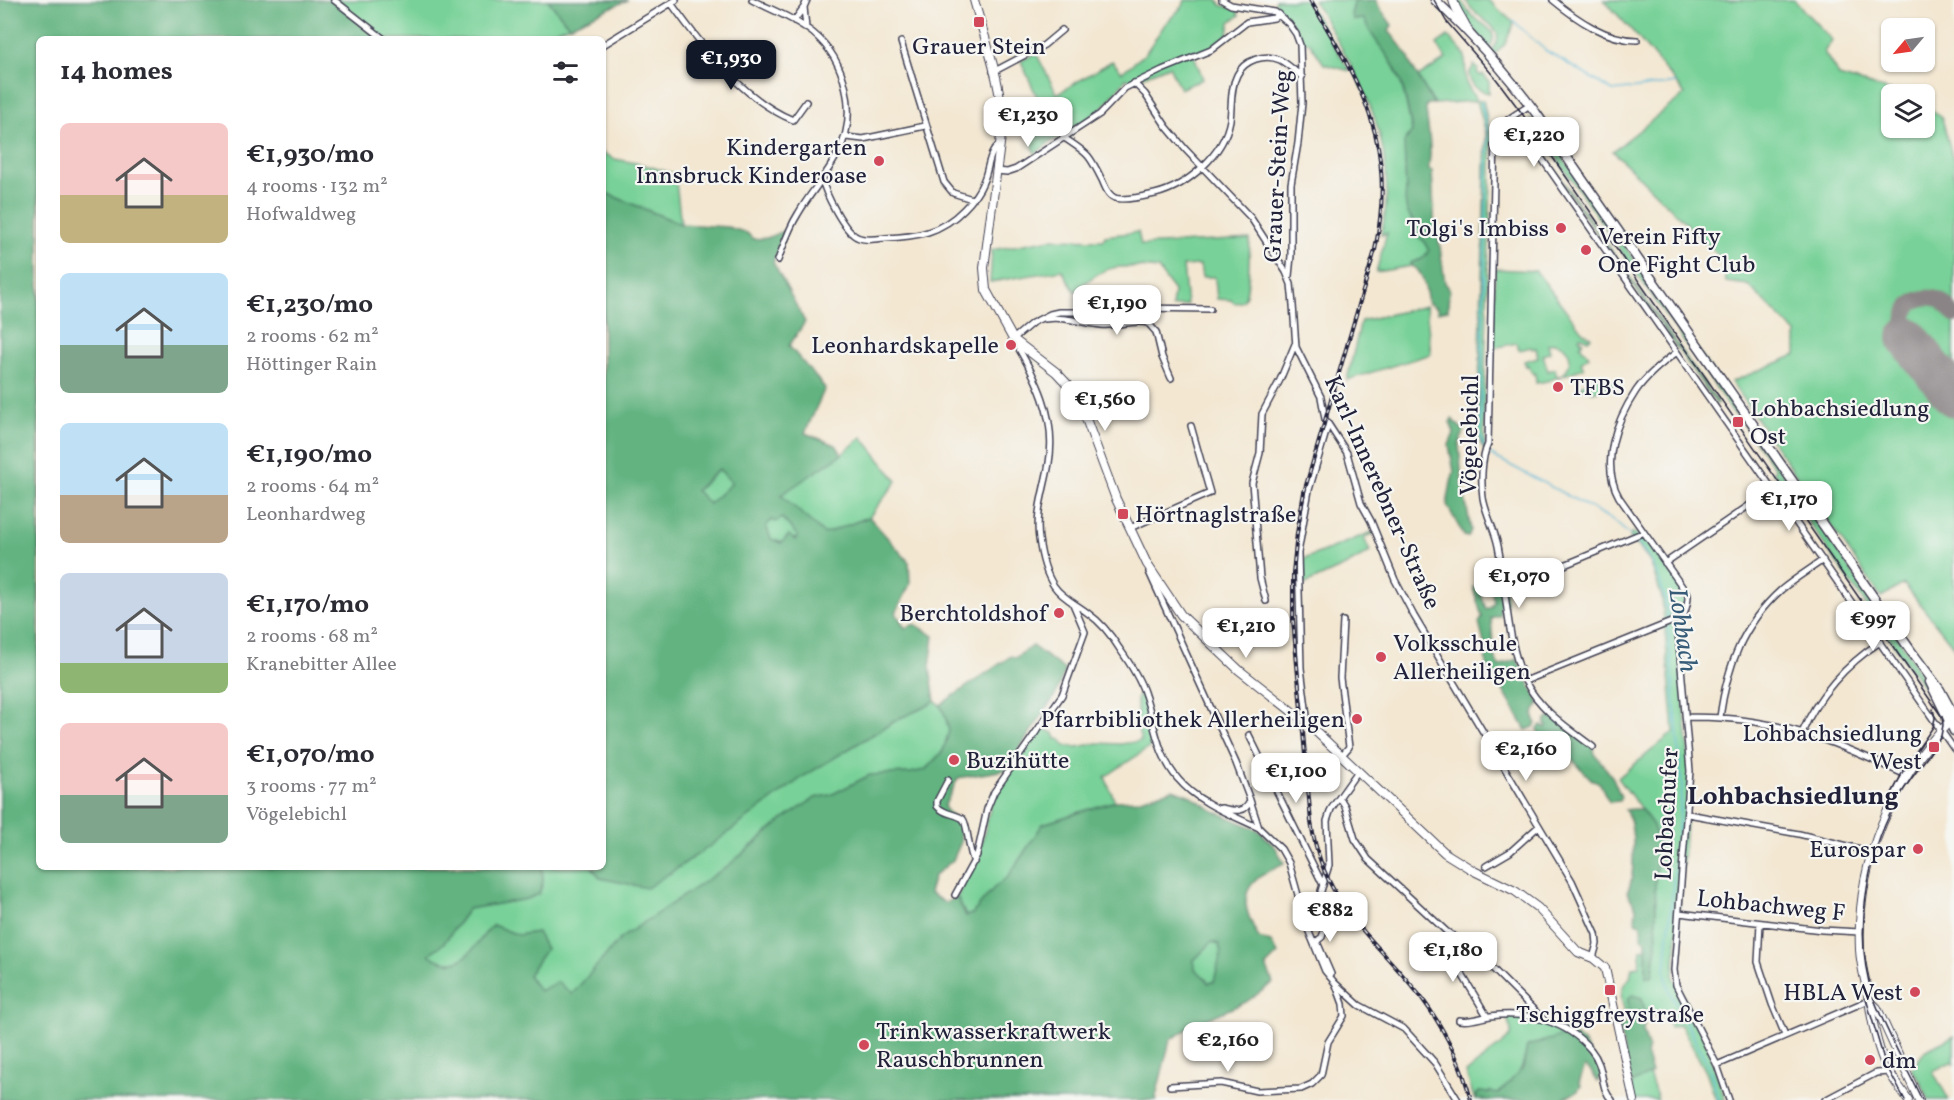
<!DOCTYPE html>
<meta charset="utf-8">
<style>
:root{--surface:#fff;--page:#f7f7f7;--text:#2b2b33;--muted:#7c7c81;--accent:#111827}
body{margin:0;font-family:Vollkorn,serif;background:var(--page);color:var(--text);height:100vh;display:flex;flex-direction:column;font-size:22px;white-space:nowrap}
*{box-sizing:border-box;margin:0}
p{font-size:20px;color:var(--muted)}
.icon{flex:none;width:33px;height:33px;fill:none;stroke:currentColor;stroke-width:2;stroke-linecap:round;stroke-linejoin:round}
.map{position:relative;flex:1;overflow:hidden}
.sheet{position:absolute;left:36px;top:36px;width:570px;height:834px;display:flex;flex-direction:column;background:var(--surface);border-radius:9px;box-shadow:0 2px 4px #0004}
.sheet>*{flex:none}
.needle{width:39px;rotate:241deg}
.tools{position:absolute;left:1881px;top:18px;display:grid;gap:12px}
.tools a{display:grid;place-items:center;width:54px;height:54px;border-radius:9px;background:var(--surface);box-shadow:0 2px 4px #0004;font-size:30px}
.price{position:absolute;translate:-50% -51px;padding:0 14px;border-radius:12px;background:#fff;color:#222;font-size:20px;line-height:39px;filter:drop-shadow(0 2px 3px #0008)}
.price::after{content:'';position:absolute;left:50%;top:36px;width:18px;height:14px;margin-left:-9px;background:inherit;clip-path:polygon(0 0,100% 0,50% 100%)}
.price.active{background:var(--accent);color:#fff}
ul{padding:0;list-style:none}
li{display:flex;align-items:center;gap:18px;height:150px;padding:0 24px}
li span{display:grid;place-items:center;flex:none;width:168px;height:120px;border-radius:9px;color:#555}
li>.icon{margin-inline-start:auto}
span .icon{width:72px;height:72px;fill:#fffc;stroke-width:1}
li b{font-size:26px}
h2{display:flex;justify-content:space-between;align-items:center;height:72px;padding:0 24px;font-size:26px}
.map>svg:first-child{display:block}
.green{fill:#78d198;stroke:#4d7a6a;stroke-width:1.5;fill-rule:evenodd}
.forest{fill:#62b380;stroke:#426a5e;stroke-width:1.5;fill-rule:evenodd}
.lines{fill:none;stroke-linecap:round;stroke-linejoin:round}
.stream{stroke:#56b4d4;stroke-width:1.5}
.taxiway{stroke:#8a8486;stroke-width:16}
.runway{stroke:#8a8486;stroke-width:42}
.street-casing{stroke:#414052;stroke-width:8}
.secondary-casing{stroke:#414052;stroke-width:10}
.primary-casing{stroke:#414052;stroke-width:11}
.street{stroke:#fff;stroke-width:5}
.secondary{stroke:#fff;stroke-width:8}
.primary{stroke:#fff;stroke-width:8}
.tram{stroke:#22223b;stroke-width:1.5}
.rail-casing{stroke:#22223b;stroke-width:4}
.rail{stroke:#f6f6f2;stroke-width:1.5;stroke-dasharray:4.5;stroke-linecap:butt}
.poi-dot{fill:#d1495b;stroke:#f6f6f2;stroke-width:2}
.labels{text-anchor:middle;stroke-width:4.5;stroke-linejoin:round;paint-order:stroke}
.poi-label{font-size:24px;fill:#22223b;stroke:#f6f6f2;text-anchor:end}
.street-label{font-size:24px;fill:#22223b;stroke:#f6f6f2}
.water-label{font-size:26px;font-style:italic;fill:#375c78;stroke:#f6f6f2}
.neighbourhood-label{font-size:26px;font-weight:bold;fill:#22223b;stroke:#f6f6f2}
</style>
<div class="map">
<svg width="1954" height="1100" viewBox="0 0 1954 1100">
<rect width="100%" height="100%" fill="#f6f6f2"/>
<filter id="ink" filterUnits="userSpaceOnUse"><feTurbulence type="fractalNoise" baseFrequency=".0167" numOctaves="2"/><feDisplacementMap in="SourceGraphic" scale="12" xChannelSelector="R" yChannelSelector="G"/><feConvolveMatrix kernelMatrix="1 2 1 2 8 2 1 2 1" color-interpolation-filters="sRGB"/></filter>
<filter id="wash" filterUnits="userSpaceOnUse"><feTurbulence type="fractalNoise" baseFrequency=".008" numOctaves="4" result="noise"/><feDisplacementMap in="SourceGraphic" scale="24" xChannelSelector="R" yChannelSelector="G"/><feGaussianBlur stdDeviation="1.35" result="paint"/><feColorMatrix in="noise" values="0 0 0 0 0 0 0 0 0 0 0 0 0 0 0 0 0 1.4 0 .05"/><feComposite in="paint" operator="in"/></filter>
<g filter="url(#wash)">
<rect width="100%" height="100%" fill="#f3e7d2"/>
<!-- green -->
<path class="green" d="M330,0H548L569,26L526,39H380Z
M1185,0H1218L1221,5L1238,10L1239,16L1230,22L1228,35L1211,48L1194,55L1203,79L1180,89L1169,66L1132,81L1126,79L1101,110L1046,145L1035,154L1024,113L1040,104L1021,61L1036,53L1057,94L1112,61L1122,72L1145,54L1165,24L1183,6Z
M1275,0H1306L1350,71L1324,64L1310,43L1302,41C1298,34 1294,24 1289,19C1283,13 1275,10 1275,0Z
M1313,0H1355L1351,15L1358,20L1364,19C1369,35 1384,48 1392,63C1404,83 1407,109 1412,131L1408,139L1405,158L1406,206C1410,222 1421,236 1429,251L1422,260L1411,263V266L1376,272L1387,233L1381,235C1403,144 1358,74 1313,0Z
M1455,0H1460C1464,5 1468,11 1472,16C1485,27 1501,30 1489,49L1481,42L1477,33L1463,17Z
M1466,0H1488L1514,23L1505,44L1494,55L1491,52C1508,30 1488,25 1475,12C1471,9 1468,4 1466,0Z
M1604,0H1794L1832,40L1824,52L1839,76L1902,94H1892V128H1924L1925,105L1942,118L1954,163V647L1904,584L1881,597L1731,382L1796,355V333L1748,285L1726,282L1721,258L1613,151L1685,94L1636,35Z
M1448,36L1465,55L1466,83L1477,101L1483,100L1492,141L1484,410L1485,451L1480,443L1478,428L1486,133L1477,101L1434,104L1418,77L1446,59L1437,44Z
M1474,65L1478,69L1477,72L1481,76L1483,74L1489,82V93C1478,91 1470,86 1469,74Z
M1529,118L1539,123L1906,650L1935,700L1933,701L1773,471L1775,469L1751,435L1753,434L1750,429L1747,430L1736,413L1734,414Z
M1519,121H1521L1718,403L1716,404L1541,153L1530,145L1529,137Z
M1515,124L1525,138L1526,144C1517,144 1505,148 1501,138L1503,134L1506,139L1513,135L1509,129Z
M603,153L615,159L641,164L675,174L681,224L603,192Z
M1138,232L1141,245L1250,239C1249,250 1250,294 1243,301C1241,302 1237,303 1234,303L1231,300L1217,299L1215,279L1214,277H1202L1200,265L1183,266L1187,305L1172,307L1174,291L1158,269C1120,264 1103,264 1075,292L1062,270L990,282L992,250L1051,239L1103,240L1105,236Z
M1495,269L1536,271L1582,331L1591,337L1588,340L1580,336L1579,338L1583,342L1580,345L1589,356L1581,362L1584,368L1547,381L1536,383L1535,373L1533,374L1528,365L1526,366L1524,361L1538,357L1536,348L1532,349L1531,347L1519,350L1516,343L1493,348ZM1554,343C1574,346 1575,370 1557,377L1555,369L1548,371L1543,355L1550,352L1548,344Z
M1426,306L1431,354L1347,380L1361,321Z
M1599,375L1601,380L1605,378L1616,383L1614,386L1592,392L1590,387L1581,389L1582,385Z
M862,437L897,481L869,517L824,534L780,495L842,454Z
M720,469L732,483L708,505L696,491Z
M781,517L798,536C791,545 780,543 771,539L766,526L771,520Z
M1372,532L1373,534L1364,538L1370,552L1345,566L1303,585V562L1300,563L1299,561Z
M1632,532L1637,535L1642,533L1688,595L1678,632L1690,771L1674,977L1708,1046L1725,1100H1716L1706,1072L1680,1024L1670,1027L1666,1013L1646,1015L1642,998L1628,999L1629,1022C1623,1008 1615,989 1630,978L1632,967L1639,966L1641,950L1646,948V977L1652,976L1657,946L1655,882L1658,845L1653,825L1618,778L1674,732L1662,598L1651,564L1644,553L1630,538Z
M1139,695L1143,697L1153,733L1150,747L1105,777L1115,801L1043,824L1008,877L994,888L972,914L966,916L957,897L979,855L993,796L1039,732L1044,729L1054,733L1056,739H1060L1066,746L1077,747L1097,743L1121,744L1141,741L1137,726V697Z
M935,701L940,705L945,715L949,731L943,751L925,770L911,773L870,775L831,795L815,798L784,819L729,865L621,938L572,995L539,991L528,975L546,949L537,932L518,935L493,925C478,938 469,966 446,962C438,960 435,959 429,954L444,943L468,909L527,899L539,894L543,882L542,867H592L600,878L669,874L710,846L804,776L900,718L925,707Z
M1212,942L1219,944L1221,953L1214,982L1208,983L1205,978L1195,969L1194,960Z
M1506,1015L1533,1017L1572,1033L1527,1046C1522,1075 1518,1075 1498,1094L1479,1092L1474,1098L1466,1073L1511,1036V1030Z
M1954,1036V1064L1951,1062L1933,1071L1949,1100H1929L1919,1079L1911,1069L1926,1050Z
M1649,1074L1658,1100H1634L1631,1084Z"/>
<!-- forest -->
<path class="forest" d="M0,0H330L380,39H39V867H542L543,882L539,894L527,899L468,909L444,943L429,954C435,959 439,961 446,962C469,966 478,938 493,925L518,935L537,932L546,949L528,975L539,991L558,982L572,994L621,938L729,865L784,819L815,798L831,795L870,775L911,773L925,770L943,751L949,731L945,715L940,705L1011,656L1015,658L1032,646L1065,670L1055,696L1005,770L958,778L944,807L959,825L961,842L953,860L934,876L929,893L945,903L957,897L966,916L972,914L994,888L1008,877L1043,824L1115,801L1137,800L1173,789L1191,796L1214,811L1258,830L1276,848L1284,863C1275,868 1262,873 1255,881C1237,898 1250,921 1259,938L1271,942L1278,954L1266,966L1273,983L1246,1002L1195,1024L1170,1040L1156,1096L1157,1100H0ZM1212,942L1219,944L1221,953L1214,982L1208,983L1205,978L1195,969L1194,960Z
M548,0H628L569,26Z
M1355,0H1376L1379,7L1392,25L1389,31L1408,55L1412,67L1434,104H1427L1426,108C1427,122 1430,136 1430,151C1431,158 1428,163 1429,170L1432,171L1435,233L1439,240L1445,283L1449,288L1448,310L1438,312L1437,308L1428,303C1425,290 1425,271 1411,266L1410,263L1422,259L1429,251L1423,240L1418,237L1414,222L1407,212L1405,200L1406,190L1404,142L1412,131C1408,109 1404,82 1392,63C1384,49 1369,35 1364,19L1354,20L1351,15Z
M603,192L681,224L728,227L747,233L753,239L767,238L783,231L785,234L773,262L805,322L789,346L825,388L805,433L836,445L842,454L781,495L824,534L869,517L909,562L910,584L896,613L905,628L915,624L934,636L930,667L935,701L925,707L900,718L804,776L710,846L647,888L600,878L592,867H603ZM719,469L732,483L709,504L696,490ZM782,518L798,536L795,540L789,535L781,543L771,539L766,526L771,520L776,522Z
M1452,419L1464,431L1459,444L1462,482L1471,530L1468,537L1464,536L1447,505L1451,482L1454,472L1449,445L1454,433L1450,422Z
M1504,582L1507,605L1500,607V615L1491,618L1494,655L1499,666L1517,659L1539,703L1533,715L1536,723L1534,727L1526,730L1500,685L1486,665L1485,647L1479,623L1482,617L1473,587L1478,586L1486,609L1491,607L1494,601L1492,594L1491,584Z
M1553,716L1593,747L1595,754L1613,778L1621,797L1619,801L1610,802C1601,795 1606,782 1592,780L1566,753L1539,736L1538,728L1541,725L1546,728L1547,726L1545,724L1546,720Z
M1634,809H1641L1653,825L1658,845L1655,882L1657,946L1652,977H1646V941L1642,938L1641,925L1635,921L1636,908L1627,892C1635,880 1634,839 1631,824C1631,819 1627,814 1625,810Z
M1632,995L1642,998L1646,1015L1643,1030L1648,1047L1646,1054L1652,1073L1631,1084L1619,1027L1629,1021L1628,999Z
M1572,1033L1583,1042L1603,1073L1598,1082L1591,1071L1585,1066L1579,1083L1581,1086L1578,1091L1561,1100H1475L1479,1092L1488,1093L1490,1091L1498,1094L1523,1068L1527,1046Z"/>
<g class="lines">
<!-- stream -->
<path class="stream" d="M1513,21L1545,50L1613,91L1676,83
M1481,102L1488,134L1480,436L1484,447
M1487,451L1493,456L1602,514L1616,523L1630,535
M1633,539C1656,560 1665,590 1668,620
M1668,625L1682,788L1665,970L1668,988L1708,1065L1719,1100"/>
<!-- taxiway -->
<path class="taxiway" d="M1908,338C1895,315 1916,288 1941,301C1946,305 1950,310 1954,315"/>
<!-- runway -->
<path class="runway" d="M1908,338L1954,396"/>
</g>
</g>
<g filter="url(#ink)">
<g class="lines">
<defs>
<path id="street" d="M334,0L384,39
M752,0C772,10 796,19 813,33C846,60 859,114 838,153C827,175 810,193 798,214C789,228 784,244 778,260
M1222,0L1231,5L1275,12L1289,24L1296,34L1300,45L1302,103L1298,143L1291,184V256L1289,276
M1553,0C1576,19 1606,40 1637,40
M671,3C701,45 743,100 793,120L806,102
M794,21L804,7
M806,28L804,7L807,0
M901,42L944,182L953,193L972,199
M603,45L676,0
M993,72L1044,45L1062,30
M1134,83L1145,94L1166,126L1186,150L1251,218L1286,272L1291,284L1293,305L1296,347L1321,397L1325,419L1347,453L1361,503L1371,521L1395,580L1414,616L1572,881L1596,934L1597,944L1593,958
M1530,105C1517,114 1498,122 1495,138L1488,444C1481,459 1481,482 1483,498C1486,515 1495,530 1498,546C1506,586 1507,645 1525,681C1540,710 1568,728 1593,747
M846,137L863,139L925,126
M1063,137C1088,154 1088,152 1102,180C1105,186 1107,195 1115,198C1123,201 1146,196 1155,194C1188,186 1224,154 1230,120C1232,105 1230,89 1237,75C1244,60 1265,53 1280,60C1288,64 1295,71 1302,77
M1494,146L1528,148L1540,156L1954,749
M996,171L1007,172L1016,169L1100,114L1125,88L1162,70L1211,50L1247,22L1274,18L1279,14
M822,179C825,193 844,231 857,237C865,241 876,239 885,238C916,237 941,233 964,209C972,201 979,192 983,182C989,170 988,153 999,145
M1210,309L1135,308L1104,312H1059L1050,314L1032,323L1013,339C1036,377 1057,417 1049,463C1045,488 1035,513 1039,539C1041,554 1045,573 1054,586C1063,599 1077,604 1089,614C1102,623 1111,635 1119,648C1129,662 1140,678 1145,695C1155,724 1157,755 1178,779C1198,803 1232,815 1259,828
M1045,319C1064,316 1082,323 1101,325C1117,327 1132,319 1148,323L1156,332L1162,357L1171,378
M1677,352C1662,363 1647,375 1636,391C1616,421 1600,463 1619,497L1688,595C1689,608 1681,619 1678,632L1690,771L1674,970L1676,985L1717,1065L1729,1100
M1130,528L1210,493L1191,426
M1665,563L1773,489
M1149,572L1236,763L1250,800C1246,815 1232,810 1221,808
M1528,580L1642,533
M1266,601L1260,578L1252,483L1260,453L1262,414L1280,380L1295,344
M1525,681L1681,618
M1686,717C1711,717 1736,718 1761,723C1811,731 1860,754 1906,775
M1720,717C1727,667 1742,625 1781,590C1794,579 1809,570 1823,560
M1308,724L1301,668L1298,553L1309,490L1328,425
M1802,733C1817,696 1847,664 1880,642
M1249,735L1323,885
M1342,755L1349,747L1340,678L1343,621
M948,780L937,801V806C944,815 955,813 963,819C968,824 968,851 974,862
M1340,798L1345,806L1355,839L1368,859L1446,931L1473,949L1543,1019
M1250,800L1259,828L1281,849L1289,863L1307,927L1325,971L1335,983L1359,1005L1404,1029L1435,1063L1458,1100
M1688,814L1799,834L1872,852
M1486,866L1510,852L1539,826
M955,895L977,855L987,809L994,792L1062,695L1085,632L1073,604
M1679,913L1822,930L1860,932
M1760,923L1758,962L1772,1004L1785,1035
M1450,934L1458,951L1463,976L1487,1016
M1317,941L1322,937L1324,931L1321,891L1329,865L1327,821L1331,809L1358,771
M1318,944L1331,974
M1459,1020C1470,1022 1479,1018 1490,1016C1527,1011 1567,1021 1591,1050C1606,1068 1599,1088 1612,1100
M1717,1065L1869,1000
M1170,1086L1221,1083L1257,1091L1301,1089L1312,1084L1321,1075L1328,1042L1344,1016L1343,1004L1336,985
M1825,1100L1876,1073L1889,1072"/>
<path id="secondary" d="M974,0C985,41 1003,85 1002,128L984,268L986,290L1013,339L1056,372L1071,388L1082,408L1116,499L1130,528L1147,564L1181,615L1239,670L1308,724L1445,853L1474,871L1515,891L1538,908L1578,952L1593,958L1605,968L1634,1100
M1453,0C1456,12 1465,21 1469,33
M1869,1000L1877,1008L1919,1100
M1908,1100C1901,1089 1892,1078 1886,1066C1876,1045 1872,1021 1869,999C1866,982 1861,967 1860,950C1856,862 1892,779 1953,718"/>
<path id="primary" d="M1435,0C1472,34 1506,73 1536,113L1911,651L1940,690L1954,716
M1930,682L1954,731"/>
</defs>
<!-- street casing -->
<use href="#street" class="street-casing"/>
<!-- secondary casing -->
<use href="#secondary" class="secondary-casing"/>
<!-- primary casing -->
<use href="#primary" class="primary-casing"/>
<!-- street -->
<use href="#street" class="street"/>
<!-- secondary -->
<use href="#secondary" class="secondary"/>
<!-- primary -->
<use href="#primary" class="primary"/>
<!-- tram -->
<path class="tram" d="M1434,0L1446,21L1497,80L1521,112L1942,717L1943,725L1941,736C1927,760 1908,780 1895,804C1866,858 1853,937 1873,996C1886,1032 1906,1066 1922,1100
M1890,798L1904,769L1933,727L1935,718L1933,709
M1862,985L1885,1063L1905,1100"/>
<defs>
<path id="rail" d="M1310,0C1363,88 1397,143 1375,250L1304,492L1297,533L1293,573V620L1311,822C1323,905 1373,936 1421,997C1444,1028 1461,1062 1471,1100"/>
</defs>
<!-- rail casing -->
<use href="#rail" class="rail-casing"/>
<!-- rail -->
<use href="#rail" class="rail"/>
</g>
</g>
<!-- markers -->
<g class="poi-dot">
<rect x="973" y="16" width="12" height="12" rx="3"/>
<circle cx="879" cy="161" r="6"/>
<circle cx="1561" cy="228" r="6"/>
<circle cx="1586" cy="250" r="6"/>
<circle cx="1011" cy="345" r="6"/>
<circle cx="1558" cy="387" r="6"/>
<rect x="1732" y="416" width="12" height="12" rx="3"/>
<rect x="1117" y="508" width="12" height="12" rx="3"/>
<circle cx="1059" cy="613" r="6"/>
<circle cx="1381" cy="657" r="6"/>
<circle cx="1357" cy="719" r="6"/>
<rect x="1928" y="741" width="12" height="12" rx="3"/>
<circle cx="954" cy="760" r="6"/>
<circle cx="1918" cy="849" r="6"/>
<rect x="1604" y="984" width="12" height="12" rx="3"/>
<circle cx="1915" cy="992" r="6"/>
<circle cx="864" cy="1045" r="6"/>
<circle cx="1870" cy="1060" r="6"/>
</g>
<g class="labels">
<!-- poi labels -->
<g class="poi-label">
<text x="979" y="54" text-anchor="middle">Grauer Stein</text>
<text x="867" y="155">Kindergarten<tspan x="867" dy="28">Innsbruck Kinderoase</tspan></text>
<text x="1549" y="236">Tolgi's Imbiss</text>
<text x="1598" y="244" text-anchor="start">Verein Fifty<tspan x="1598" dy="28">One Fight Club</tspan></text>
<text x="999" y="353">Leonhardskapelle</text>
<text x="1570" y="395" text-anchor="start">TFBS</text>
<text x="1750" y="416" text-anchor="start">Lohbachsiedlung<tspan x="1750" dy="28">Ost</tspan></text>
<text x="1135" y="522" text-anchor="start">Hörtnaglstraße</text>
<text x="1047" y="621">Berchtoldshof</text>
<text x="1393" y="651" text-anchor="start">Volksschule<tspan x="1393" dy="28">Allerheiligen</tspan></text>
<text x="1345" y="727">Pfarrbibliothek Allerheiligen</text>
<text x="1922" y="741">Lohbachsiedlung<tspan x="1922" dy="28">West</tspan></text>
<text x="966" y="768" text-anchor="start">Buzihütte</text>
<text x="1906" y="857">Eurospar</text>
<text x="1903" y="1000">HBLA West</text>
<text x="1610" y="1022" text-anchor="middle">Tschiggfreystraße</text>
<text x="876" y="1039" text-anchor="start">Trinkwasserkraftwerk<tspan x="876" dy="28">Rauschbrunnen</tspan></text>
<text x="1882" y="1068" text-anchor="start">dm</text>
</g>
<!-- street labels -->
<g class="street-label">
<text transform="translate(1277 166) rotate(-87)" y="8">Grauer-Stein-Weg</text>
<text transform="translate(1469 435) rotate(-89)" y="8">Vögelebichl</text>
<text transform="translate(1383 492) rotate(66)" y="8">Karl-Innerebner-Straße</text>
<text transform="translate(1666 814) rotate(-87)" y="8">Lohbachufer</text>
<text transform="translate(1771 905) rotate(6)" y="8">Lohbachweg F</text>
</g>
<!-- water labels -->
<g class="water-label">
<text transform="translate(1684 630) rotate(82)" y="9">Lohbach</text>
</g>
<!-- neighbourhood labels -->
<g class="neighbourhood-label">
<text x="1793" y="804">Lohbachsiedlung</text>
</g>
</g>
</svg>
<div class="tools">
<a><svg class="needle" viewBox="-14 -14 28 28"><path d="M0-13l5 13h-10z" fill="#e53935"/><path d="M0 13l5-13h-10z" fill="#7c7c81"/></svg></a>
<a><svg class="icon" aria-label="layers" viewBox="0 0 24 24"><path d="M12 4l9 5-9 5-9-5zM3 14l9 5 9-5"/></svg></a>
</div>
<b class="price active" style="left:731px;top:91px">€1,930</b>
<b class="price" style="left:1028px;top:148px">€1,230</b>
<b class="price" style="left:1534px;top:168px">€1,220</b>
<b class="price" style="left:1117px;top:336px">€1,190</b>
<b class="price" style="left:1105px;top:432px">€1,560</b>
<b class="price" style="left:1789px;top:532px">€1,170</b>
<b class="price" style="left:1519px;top:609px">€1,070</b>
<b class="price" style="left:1873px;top:652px">€997</b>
<b class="price" style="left:1246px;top:659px">€1,210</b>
<b class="price" style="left:1526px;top:782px">€2,160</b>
<b class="price" style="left:1296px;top:804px">€1,100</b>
<b class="price" style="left:1330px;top:943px">€882</b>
<b class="price" style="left:1453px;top:983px">€1,180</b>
<b class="price" style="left:1228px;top:1073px">€2,160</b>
<section class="sheet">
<h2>14 homes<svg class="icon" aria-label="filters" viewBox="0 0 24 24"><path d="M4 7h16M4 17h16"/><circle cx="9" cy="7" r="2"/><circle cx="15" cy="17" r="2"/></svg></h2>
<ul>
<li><span style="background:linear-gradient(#f6c9c9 60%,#c2b280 0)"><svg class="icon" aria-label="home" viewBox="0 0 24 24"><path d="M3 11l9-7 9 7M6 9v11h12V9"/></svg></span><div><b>€1,930/mo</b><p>4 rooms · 132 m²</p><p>Hofwaldweg</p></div></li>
<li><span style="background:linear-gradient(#bfe0f5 60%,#7fa58c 0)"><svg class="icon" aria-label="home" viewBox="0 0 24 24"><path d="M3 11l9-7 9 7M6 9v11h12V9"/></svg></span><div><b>€1,230/mo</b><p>2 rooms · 62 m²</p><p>Höttinger Rain</p></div></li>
<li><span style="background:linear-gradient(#bfe0f5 60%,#b9a48a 0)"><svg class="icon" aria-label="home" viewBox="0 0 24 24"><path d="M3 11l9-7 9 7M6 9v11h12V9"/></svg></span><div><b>€1,190/mo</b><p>2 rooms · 64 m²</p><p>Leonhardweg</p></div></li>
<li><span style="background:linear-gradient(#c9d6e8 75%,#8fb573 0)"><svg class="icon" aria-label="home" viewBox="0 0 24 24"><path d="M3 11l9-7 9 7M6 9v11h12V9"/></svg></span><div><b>€1,170/mo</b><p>2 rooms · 68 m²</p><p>Kranebitter Allee</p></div></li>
<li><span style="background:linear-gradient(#f6c9c9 60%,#7fa58c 0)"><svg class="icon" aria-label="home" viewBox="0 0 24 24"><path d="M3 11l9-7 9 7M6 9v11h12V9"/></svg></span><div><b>€1,070/mo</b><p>3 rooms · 77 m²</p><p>Vögelebichl</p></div></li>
</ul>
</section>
</div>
